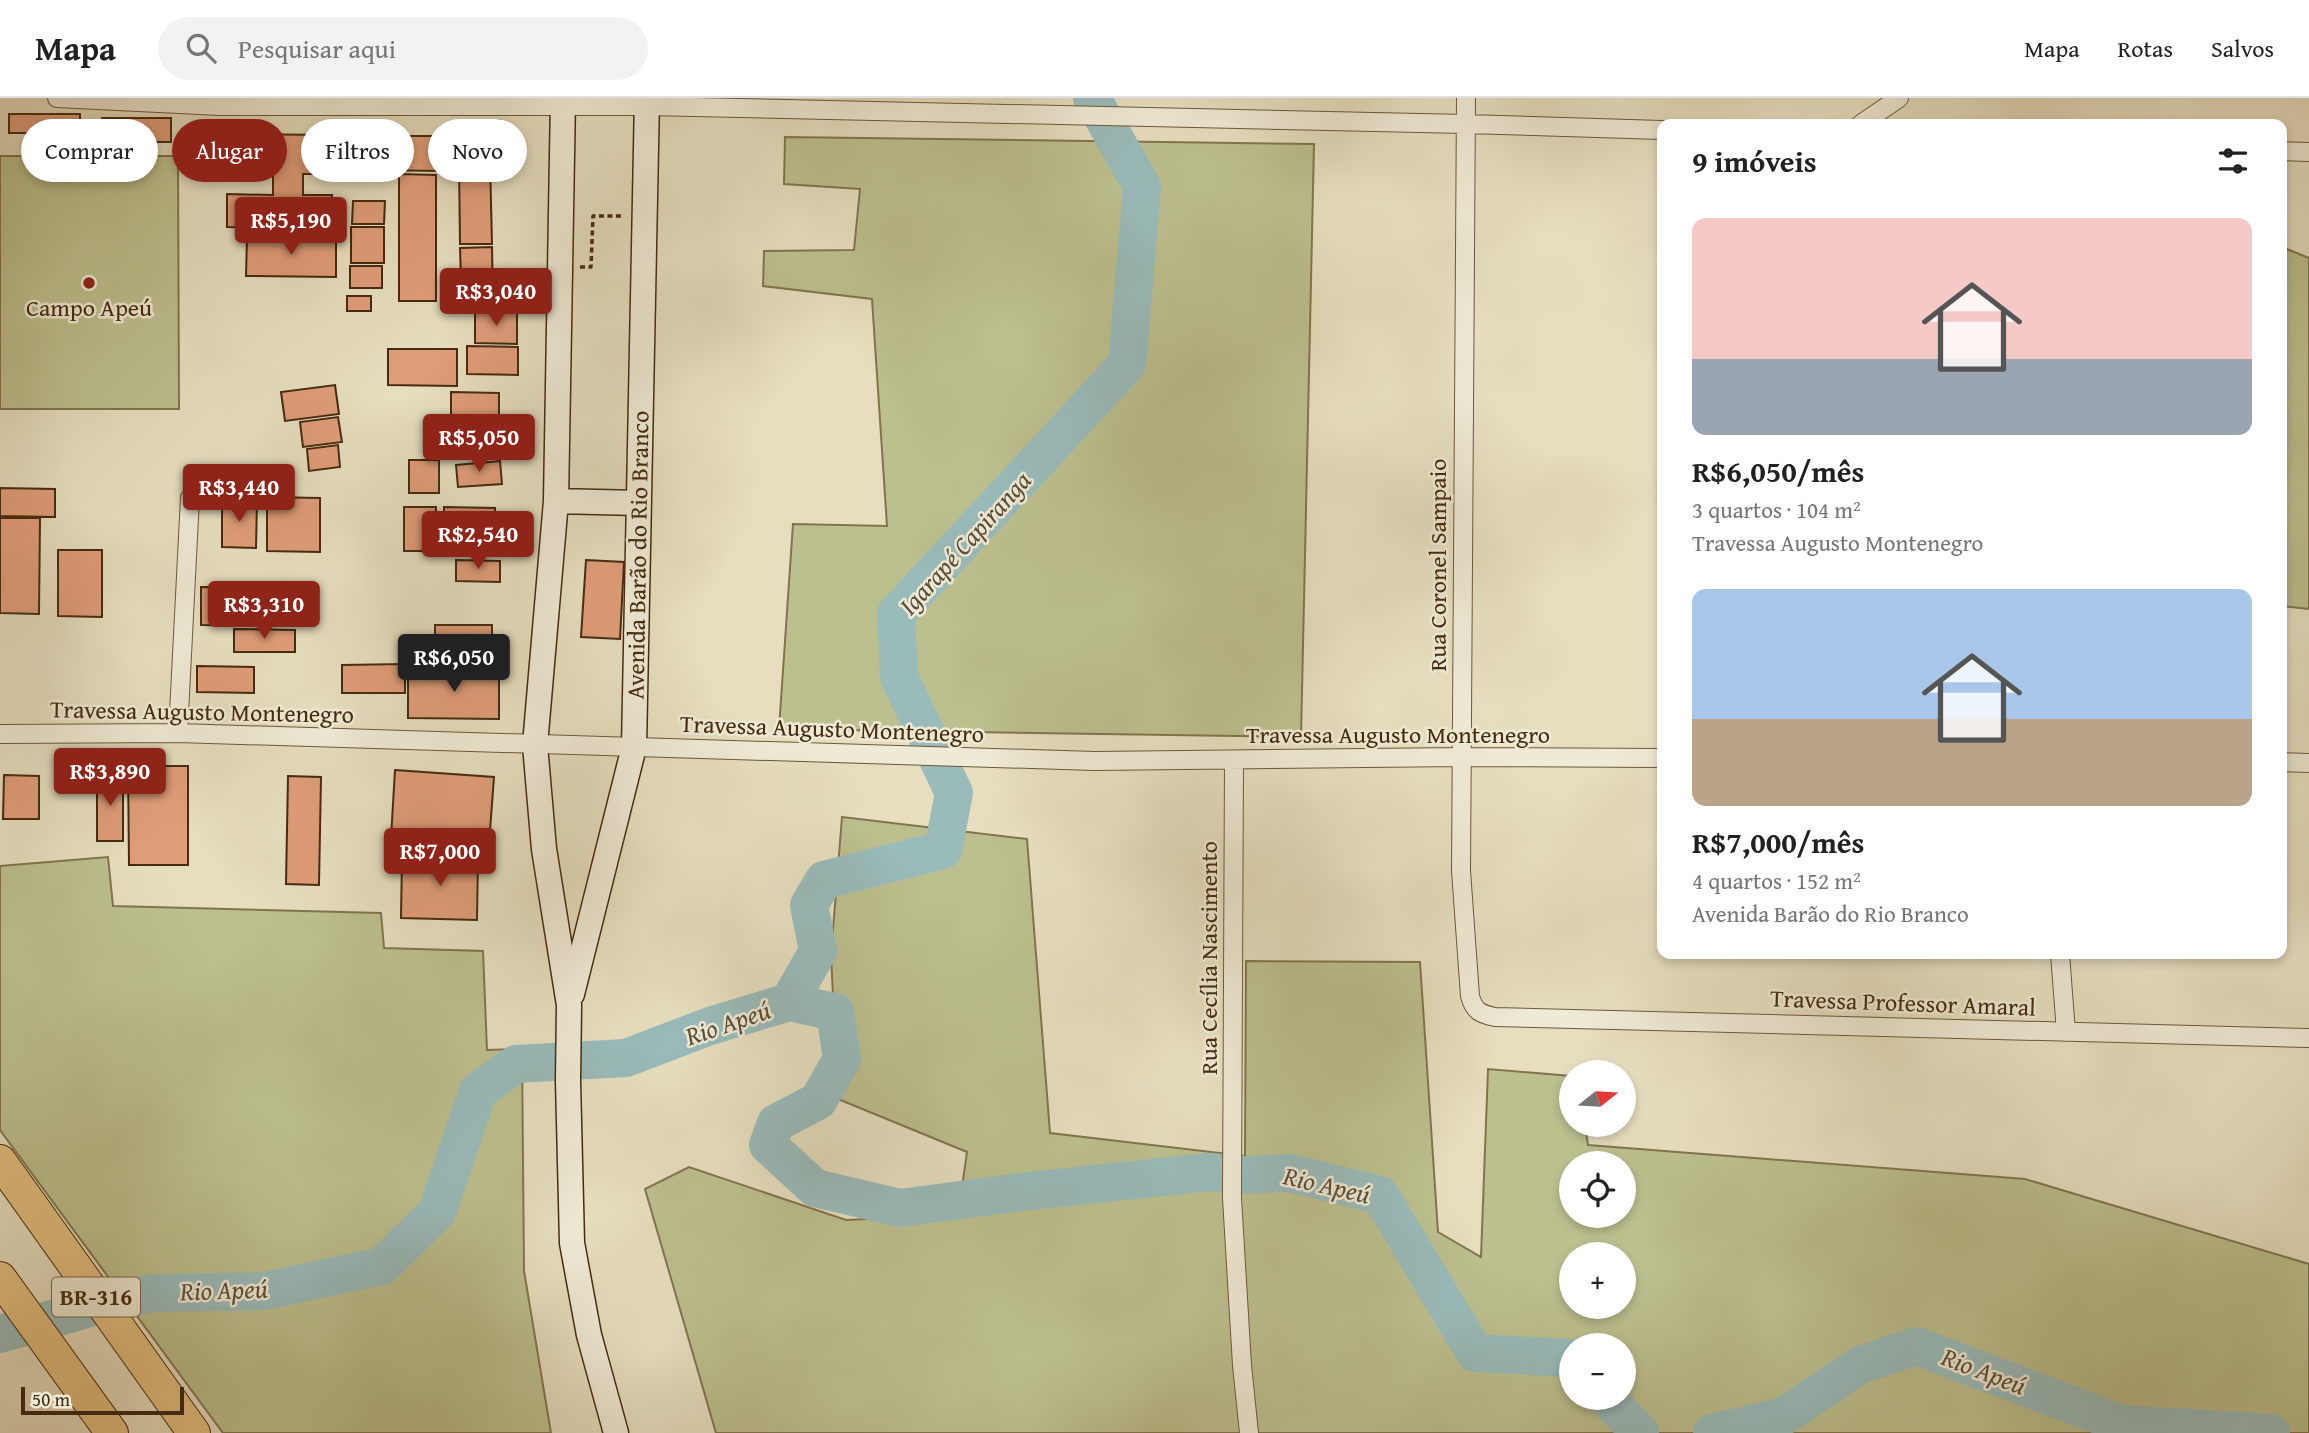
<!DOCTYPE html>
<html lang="pt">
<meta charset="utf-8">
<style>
:root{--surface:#fff;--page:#f2f2f2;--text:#202124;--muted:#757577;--line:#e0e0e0;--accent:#8f2418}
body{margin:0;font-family:"Gentium Book Plus",serif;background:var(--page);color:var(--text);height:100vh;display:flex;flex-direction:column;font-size:26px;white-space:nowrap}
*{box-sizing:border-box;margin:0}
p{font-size:23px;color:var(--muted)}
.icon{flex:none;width:38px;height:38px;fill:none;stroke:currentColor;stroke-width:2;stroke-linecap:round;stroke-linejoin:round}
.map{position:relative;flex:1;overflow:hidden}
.drawer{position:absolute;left:1657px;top:21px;width:630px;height:840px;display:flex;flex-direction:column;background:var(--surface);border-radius:14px;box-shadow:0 4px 10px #0003}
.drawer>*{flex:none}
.guide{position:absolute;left:21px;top:21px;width:665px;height:63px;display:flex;gap:14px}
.needle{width:46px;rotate:72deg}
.buttons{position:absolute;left:1559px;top:962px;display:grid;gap:14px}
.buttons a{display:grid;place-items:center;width:77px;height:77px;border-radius:50%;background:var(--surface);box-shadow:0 4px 10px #0003;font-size:35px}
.scale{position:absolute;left:21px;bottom:18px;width:163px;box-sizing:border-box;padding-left:7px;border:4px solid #462b0e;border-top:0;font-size:19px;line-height:24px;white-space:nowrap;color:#462b0e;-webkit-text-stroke:5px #efead5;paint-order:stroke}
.price{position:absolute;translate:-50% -60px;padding:0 16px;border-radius:7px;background:var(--accent);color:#fff;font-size:23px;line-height:46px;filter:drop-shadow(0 2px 4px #0008)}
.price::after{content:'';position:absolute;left:50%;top:42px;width:21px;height:16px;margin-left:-10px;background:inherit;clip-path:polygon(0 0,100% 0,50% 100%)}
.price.selected{background:#222;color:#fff}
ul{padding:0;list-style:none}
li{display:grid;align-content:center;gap:14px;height:371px;padding:0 35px}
li span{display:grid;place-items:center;height:217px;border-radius:14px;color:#555}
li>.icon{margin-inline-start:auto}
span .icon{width:126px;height:126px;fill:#fffc;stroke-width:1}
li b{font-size:30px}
h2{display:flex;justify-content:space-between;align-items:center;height:84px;padding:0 35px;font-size:30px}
.chip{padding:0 24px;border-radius:32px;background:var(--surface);box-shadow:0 4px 10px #0003;font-size:24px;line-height:63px}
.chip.selected{background:var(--accent);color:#fff}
header{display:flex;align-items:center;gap:42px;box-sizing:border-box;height:98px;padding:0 35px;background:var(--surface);border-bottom:2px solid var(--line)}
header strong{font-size:33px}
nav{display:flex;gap:38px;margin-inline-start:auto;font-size:24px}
.search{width:490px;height:63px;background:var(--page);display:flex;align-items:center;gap:18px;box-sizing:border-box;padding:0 24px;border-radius:38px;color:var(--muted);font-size:26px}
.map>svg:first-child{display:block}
.green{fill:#bcbf8e;stroke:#81754e;stroke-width:2;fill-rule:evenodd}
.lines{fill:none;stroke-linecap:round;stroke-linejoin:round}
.river{stroke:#99bbba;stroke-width:38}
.building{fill:#df9d79;stroke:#462b0e;stroke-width:2}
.street-casing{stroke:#6e583a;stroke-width:20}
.secondary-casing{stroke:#462b0e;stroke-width:27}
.highway-casing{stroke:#462b0e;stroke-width:34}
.path{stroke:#462b0e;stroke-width:3.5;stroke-dasharray:5 3.5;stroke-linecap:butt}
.street{stroke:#efead5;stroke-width:18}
.secondary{stroke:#efead5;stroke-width:24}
.highway{stroke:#e3bf80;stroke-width:32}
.poi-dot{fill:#8f2418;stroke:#efead5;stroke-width:2.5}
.labels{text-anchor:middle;stroke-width:5;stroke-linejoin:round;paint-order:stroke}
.shield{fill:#efead5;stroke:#79644a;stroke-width:2}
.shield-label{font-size:23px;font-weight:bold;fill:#462b0e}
.poi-label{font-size:24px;fill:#462b0e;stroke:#efead5}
.street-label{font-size:24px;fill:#462b0e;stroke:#efead5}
.water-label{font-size:26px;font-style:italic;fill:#5b4f39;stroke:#efead5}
</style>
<header>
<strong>Mapa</strong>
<div class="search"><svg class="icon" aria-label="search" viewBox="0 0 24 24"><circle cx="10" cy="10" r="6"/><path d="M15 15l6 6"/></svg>Pesquisar aqui</div>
<nav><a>Mapa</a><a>Rotas</a><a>Salvos</a></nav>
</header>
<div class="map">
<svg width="2309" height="1335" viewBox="0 0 2309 1335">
<rect width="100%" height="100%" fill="#e6debf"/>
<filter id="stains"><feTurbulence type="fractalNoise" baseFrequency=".00286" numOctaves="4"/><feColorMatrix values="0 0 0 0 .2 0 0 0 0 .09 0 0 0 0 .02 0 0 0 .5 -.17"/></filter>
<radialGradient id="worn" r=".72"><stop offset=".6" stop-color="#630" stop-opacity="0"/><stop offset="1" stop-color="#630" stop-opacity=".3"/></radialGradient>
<!-- green -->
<path class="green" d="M785,39L1314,46L1301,639L779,631L793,426L887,428L872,201L763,188L764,153L854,152L860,91L784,86Z
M0,58H178L179,311H0Z
M2282,149L2309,160V511L2282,508Z
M842,719L1027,741L1050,1035L1245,1058L1246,863L1420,864L1438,1134L1481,1159L1488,971L1571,978L1572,1027H1585L1588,1047L2025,1081L2309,1166V1335H716L645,1091L689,1069L846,1122L958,1117L967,1054L838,1001L831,857ZM1572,1066H1624V1118H1572ZM1572,1157H1624V1209H1572ZM1572,1248H1624V1300H1572Z
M108,759L113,808L381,815L384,850L483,853L487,952L522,951L524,1173L551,1335H223L0,1032V768Z"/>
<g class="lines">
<!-- river -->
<path class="river" d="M789,904L818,853L809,807L824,782L943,752L954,695L899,579L896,516L1127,266L1142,89L1092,0
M0,1236L121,1201L154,1195L265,1193L382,1168L437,1114L478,993L516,966L626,960L710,928L789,904L835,914L842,961L818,1003L776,1025L768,1047L815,1090L900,1110L1029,1093L1210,1074L1241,1077L1290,1075L1380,1097L1475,1255L1569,1260L1572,1263
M1607,1300L1640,1335
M1712,1335L1784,1318L1860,1267L1916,1248L2122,1326L2271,1335"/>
</g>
<!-- building -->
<path class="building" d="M9,16H80V35H9Z
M102,20H171V44H102Z
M485,22H501L502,56H486Z
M478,23L479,52H460L459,24Z
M233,36L332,37V76H303V97H332L331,131L227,129V96L273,97V75L233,74Z
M341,36H361L362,76H341Z
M364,38H444V73L364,72Z
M459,63H490L492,146H460Z
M399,76L436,77V203H399Z
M353,103H385L384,126H352Z
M351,129H384V165H351Z
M247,138L336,139V179L246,178Z
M492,149L493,205L443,206L442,182L461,181L460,150Z
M350,168H382V190H350Z
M347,198H371V213H347Z
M475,214L517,215V246L475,245Z
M467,248L518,249V277L467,276Z
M388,251H457V288L388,287Z
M335,287L339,316L285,323L281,294Z
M451,294L499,295V318L451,317Z
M338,319L342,344L303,349L300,324Z
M338,347L340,369L309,373L307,351Z
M409,362H439V395H409Z
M500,363L502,386L458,389L456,367Z
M221,381L226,395L205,403L200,389Z
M0,390L55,391V419L0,418Z
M267,399L320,400V454L267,453Z
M222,403H257L256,450L222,449Z
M404,409H436L435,453H404Z
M444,409L495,410V458H444Z
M0,420H40L39,516L0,515Z
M58,452H102V519L58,518Z
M456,462L500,463V484L456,483Z
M586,462L624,464L620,541L581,539Z
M201,489L287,490V528L201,527Z
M435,527H492V567H435Z
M234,531L295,532V554H234Z
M405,566V595H342V567Z
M197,568L254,569V595L197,594Z
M408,572L499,573V621L408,620Z
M128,668H188V767H129Z
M395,672L494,679L489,746L391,740Z
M97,676L123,677V743H97Z
M4,677L39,678V721H3Z
M288,678L321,679L319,787L286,786Z
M402,758L478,760L477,822L401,820Z"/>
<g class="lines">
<defs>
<path id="street" d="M57,0L220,8H647L1466,26L1662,32
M1466,0L1461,773L1470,898C1474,913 1480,916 1495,919L2309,940
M1861,26L1899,0
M2282,53L2309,54
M178,635L190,400
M0,636L178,635L1095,663L1461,659L1662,660
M1234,663L1232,1100L1242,1267L1249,1335
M2282,664L2309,665
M2060,856L2066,934"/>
<path id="secondary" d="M563,0L556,403L535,647L544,751L569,907L568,983L572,1145L589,1237L616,1335
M556,403L639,405
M572,896L634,649L647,0"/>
<path id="highway" d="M0,1063L194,1335
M0,1180L112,1335"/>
</defs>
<!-- street casing -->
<use href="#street" class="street-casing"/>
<!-- secondary casing -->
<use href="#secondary" class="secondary-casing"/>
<!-- highway casing -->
<use href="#highway" class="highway-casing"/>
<!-- path -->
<path class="path" d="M580,169H591L593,118H622"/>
<!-- street -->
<use href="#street" class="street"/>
<!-- secondary -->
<use href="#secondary" class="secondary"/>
<!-- highway -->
<use href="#highway" class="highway"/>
</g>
<!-- markers -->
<circle class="poi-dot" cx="89" cy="185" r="7"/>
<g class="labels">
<!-- shield labels -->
<rect class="shield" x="52" y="1179.5" width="88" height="39" rx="5"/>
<g class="shield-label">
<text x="96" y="1207">BR-316</text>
</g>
<!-- poi labels -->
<g class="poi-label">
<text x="89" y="218">Campo Apeú</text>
</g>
<!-- street labels -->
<g class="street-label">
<text transform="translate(638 457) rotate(-89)" y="8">Avenida Barão do Rio Branco</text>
<text transform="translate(1438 467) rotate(-90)" y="8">Rua Coronel Sampaio</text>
<text transform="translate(202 614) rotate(1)" y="8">Travessa Augusto Montenegro</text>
<text transform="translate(832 631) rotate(2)" y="8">Travessa Augusto Montenegro</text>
<text x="1398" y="645">Travessa Augusto Montenegro</text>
<text transform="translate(1209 860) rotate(-90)" y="8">Rua Cecília Nascimento</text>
<text transform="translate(1903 905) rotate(2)" y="8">Travessa Professor Amaral</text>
</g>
<!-- water labels -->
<g class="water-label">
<text transform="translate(965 445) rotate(-48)" y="9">Igarapé Capiranga</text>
<text transform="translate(728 925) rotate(-19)" y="9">Rio Apeú</text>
<text transform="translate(1327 1087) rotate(13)" y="9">Rio Apeú</text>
<text transform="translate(224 1192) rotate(-2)" y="9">Rio Apeú</text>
<text transform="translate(1984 1273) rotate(21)" y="9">Rio Apeú</text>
</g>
</g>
<rect width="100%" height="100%" filter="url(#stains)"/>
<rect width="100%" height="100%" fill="url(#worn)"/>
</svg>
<div class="buttons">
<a><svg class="needle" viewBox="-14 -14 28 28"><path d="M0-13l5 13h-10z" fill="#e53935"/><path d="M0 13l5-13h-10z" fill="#757577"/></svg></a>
<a><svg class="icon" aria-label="locate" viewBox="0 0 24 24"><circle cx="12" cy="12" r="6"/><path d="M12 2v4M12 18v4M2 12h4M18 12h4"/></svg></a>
<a>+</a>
<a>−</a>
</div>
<div class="scale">50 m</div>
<b class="price" style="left:291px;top:159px">R$5,190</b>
<b class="price" style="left:496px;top:230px">R$3,040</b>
<b class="price" style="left:479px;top:376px">R$5,050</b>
<b class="price" style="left:239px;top:426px">R$3,440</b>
<b class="price" style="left:478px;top:473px">R$2,540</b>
<b class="price" style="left:264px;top:543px">R$3,310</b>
<b class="price selected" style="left:454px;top:596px">R$6,050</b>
<b class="price" style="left:110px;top:710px">R$3,890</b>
<b class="price" style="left:440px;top:790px">R$7,000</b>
<div class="guide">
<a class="chip">Comprar</a>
<a class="chip selected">Alugar</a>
<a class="chip">Filtros</a>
<a class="chip">Novo</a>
</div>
<section class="drawer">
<h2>9 imóveis<svg class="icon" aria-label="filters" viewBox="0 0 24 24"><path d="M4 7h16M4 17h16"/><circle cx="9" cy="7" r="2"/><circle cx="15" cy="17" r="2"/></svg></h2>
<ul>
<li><span style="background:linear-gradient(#f6c9c9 65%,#9aa5b1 0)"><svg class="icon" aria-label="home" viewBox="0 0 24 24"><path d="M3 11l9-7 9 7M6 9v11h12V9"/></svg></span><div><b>R$6,050/mês</b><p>3 quartos · 104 m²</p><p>Travessa Augusto Montenegro</p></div></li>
<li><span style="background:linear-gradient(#a9c7e8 60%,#b9a48a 0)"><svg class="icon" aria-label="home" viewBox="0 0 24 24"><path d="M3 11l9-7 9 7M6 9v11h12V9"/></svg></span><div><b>R$7,000/mês</b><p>4 quartos · 152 m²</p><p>Avenida Barão do Rio Branco</p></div></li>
</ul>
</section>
</div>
